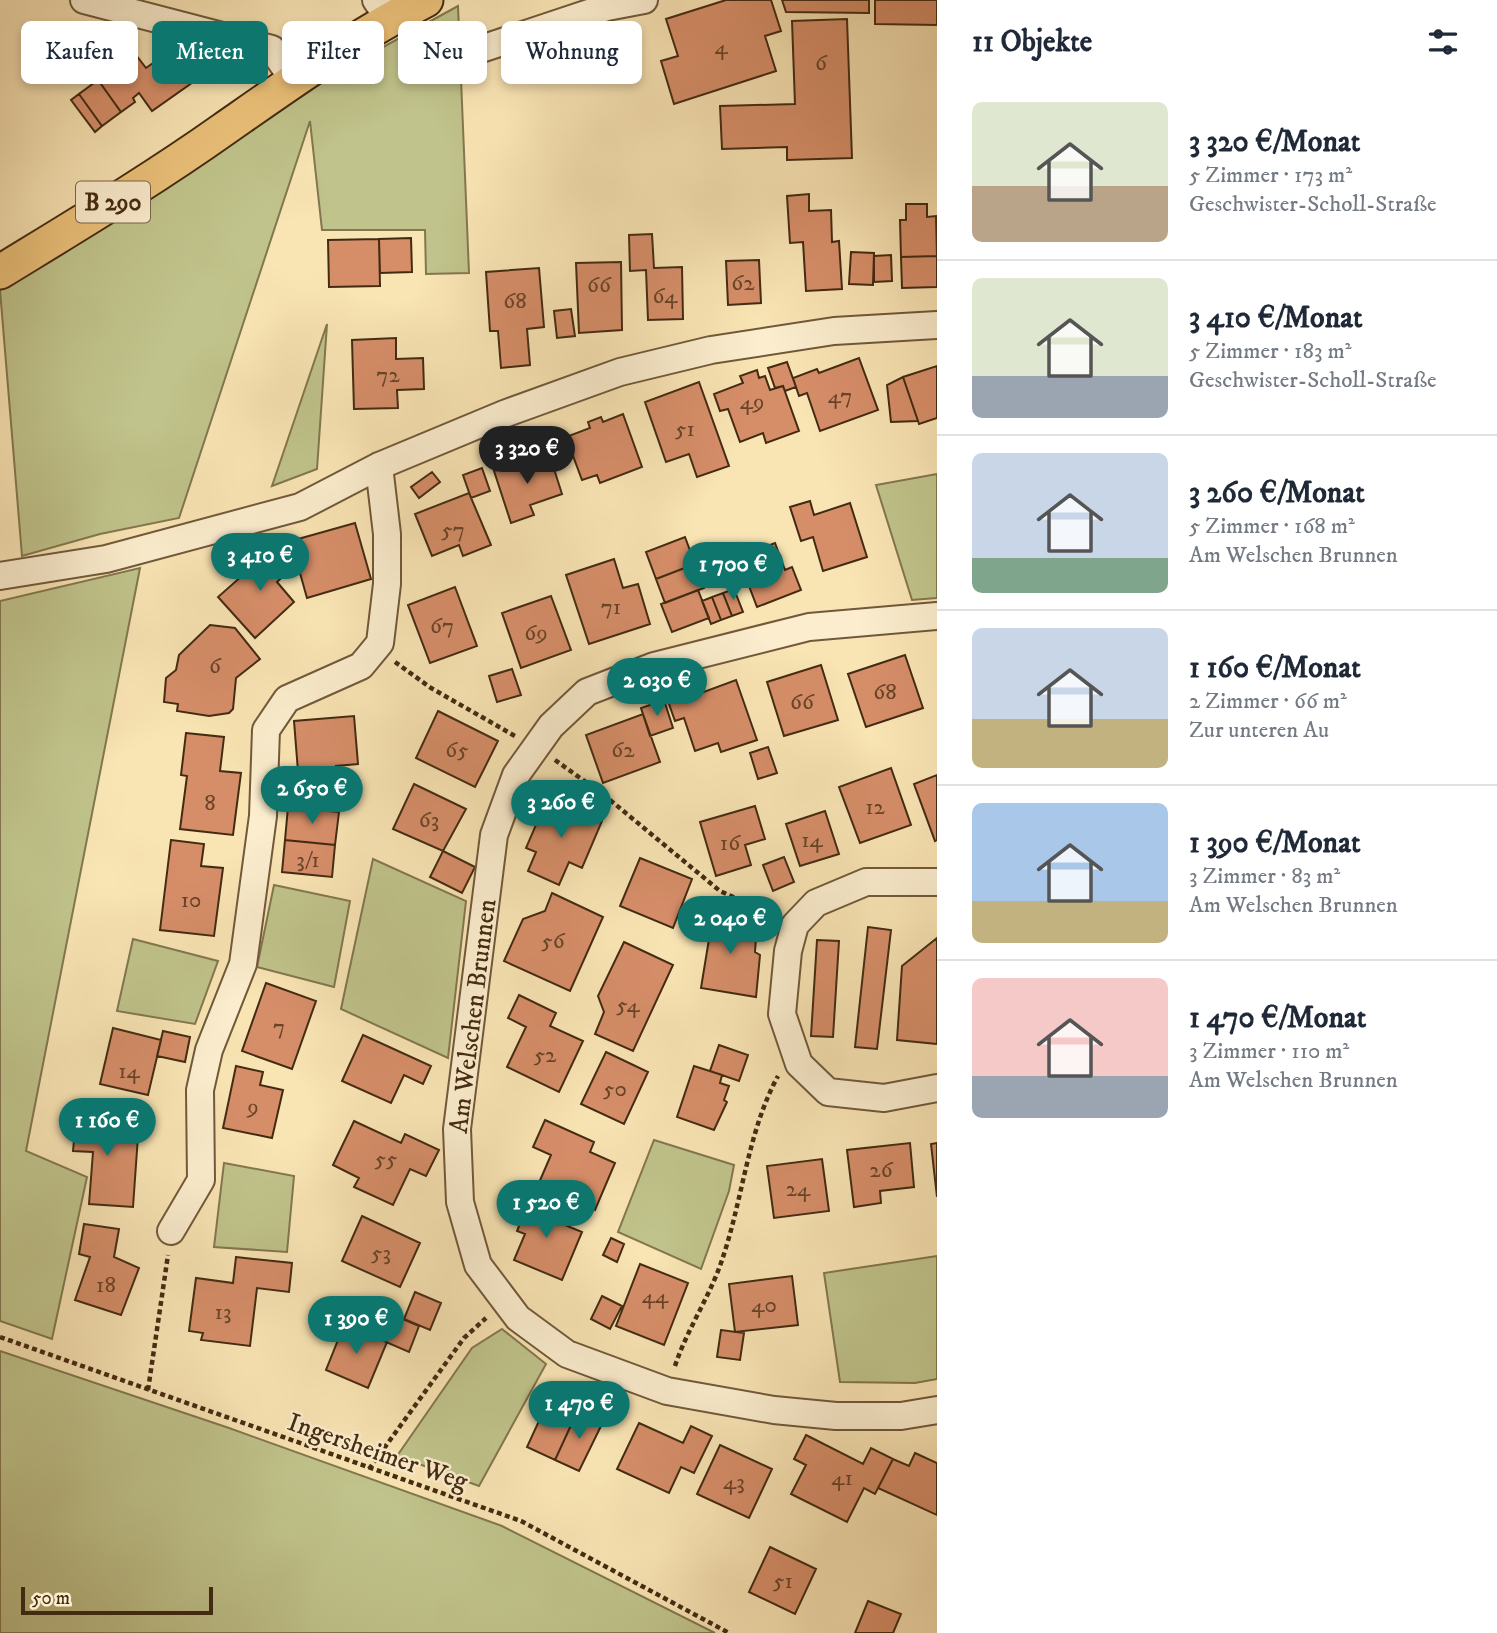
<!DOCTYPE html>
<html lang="de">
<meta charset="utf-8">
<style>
:root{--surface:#fff;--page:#f2f2f3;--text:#1f2937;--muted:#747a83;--line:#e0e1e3;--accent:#0f766e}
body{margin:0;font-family:"IM FELL DW Pica",serif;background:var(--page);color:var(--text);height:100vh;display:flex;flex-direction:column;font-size:26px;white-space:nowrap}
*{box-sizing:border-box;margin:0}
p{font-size:23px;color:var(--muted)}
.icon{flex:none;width:38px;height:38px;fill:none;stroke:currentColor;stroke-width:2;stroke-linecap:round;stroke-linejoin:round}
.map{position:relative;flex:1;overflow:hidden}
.side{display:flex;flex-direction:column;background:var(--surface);width:560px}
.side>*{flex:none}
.top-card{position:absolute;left:21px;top:21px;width:665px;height:63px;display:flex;gap:14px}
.scale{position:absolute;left:21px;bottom:18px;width:192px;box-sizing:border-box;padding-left:7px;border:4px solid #432b12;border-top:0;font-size:19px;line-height:24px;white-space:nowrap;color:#432b12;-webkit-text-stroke:5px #fbedce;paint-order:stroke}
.price{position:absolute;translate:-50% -60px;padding:0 16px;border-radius:24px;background:var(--accent);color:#fff;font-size:23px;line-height:46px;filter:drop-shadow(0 2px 4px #0008)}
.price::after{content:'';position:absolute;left:50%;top:42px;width:21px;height:16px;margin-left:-10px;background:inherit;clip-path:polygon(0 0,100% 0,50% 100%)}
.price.selected{background:#222;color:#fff}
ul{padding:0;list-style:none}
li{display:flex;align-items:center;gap:21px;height:175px;padding:0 35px}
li+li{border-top:2px solid var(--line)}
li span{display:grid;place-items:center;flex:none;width:196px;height:140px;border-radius:10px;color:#555}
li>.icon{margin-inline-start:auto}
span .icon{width:84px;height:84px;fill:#fffc;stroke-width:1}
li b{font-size:30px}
h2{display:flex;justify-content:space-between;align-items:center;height:84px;padding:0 35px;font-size:30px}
.tag{padding:0 24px;border-radius:10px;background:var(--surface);box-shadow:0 4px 10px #0003;font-size:24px;line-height:63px}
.tag.selected{background:var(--accent);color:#fff}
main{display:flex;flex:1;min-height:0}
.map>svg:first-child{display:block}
.green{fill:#c0c38b;stroke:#82774e;stroke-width:2}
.building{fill:#d68e69;stroke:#432b12;stroke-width:2}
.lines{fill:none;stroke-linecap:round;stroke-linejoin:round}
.minor-casing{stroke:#70593a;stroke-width:30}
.major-casing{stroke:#432b12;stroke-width:37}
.path{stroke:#432b12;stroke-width:4.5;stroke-dasharray:5 3.5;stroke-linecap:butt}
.minor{stroke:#fbedce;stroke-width:26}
.major{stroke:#ecc27a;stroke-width:33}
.labels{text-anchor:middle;stroke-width:5;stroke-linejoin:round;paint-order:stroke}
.number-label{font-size:23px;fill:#684428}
.shield{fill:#fbedce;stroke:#7a654a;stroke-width:2}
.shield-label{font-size:24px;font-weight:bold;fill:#432b12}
.street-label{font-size:26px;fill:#432b12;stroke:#fbedce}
</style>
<main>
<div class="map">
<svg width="937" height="1633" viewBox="0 0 937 1633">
<rect width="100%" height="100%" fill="#f9e4b4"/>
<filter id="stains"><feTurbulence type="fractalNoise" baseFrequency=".00286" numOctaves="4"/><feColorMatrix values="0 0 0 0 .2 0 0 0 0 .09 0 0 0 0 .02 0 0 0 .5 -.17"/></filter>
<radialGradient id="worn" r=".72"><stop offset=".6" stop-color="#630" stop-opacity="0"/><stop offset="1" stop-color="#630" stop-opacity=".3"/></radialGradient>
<!-- green -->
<path class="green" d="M458,6L469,273L426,274L425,230H322L310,121L179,518L100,534L22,556L0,290L121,216L341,70Z
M327,324L317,469L272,486Z
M937,474V598L912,600L876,485Z
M140,568L26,1151L87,1177L52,1339L0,1321V601Z
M373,859L466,901L448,1058L341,1009Z
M274,885L350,901L334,987L257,967Z
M133,939L218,961L195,1024L117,1011Z
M654,1140L734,1165L729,1191L701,1269L618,1232Z
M224,1163L294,1176L287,1252L214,1247Z
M937,1256V1379L915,1383L840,1382L824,1273Z
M502,1329L546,1364L479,1486L397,1456L472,1348Z
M0,1351L229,1428L502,1526L715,1633H0Z"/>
<!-- building -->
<path class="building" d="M726,0H771L781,31L765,36L776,71L674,104L661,61L678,56L666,19Z
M782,0H869V13L786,12Z
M875,0H937V25L875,24Z
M847,19L852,158L787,160V147L722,149L720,106L795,104L792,21Z
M173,49L196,80L152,111L139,93L133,98L135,102L121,112L96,77L133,51L146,68Z
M98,80L121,112L102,126L79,94Z
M79,94L102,126L95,132L71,100Z
M809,194V211L831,210L832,242L839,241L842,289L806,291L803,242L790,243L787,196Z
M906,204H927V217L936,216L937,256L901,257L900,220H906Z
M652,234L654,268L682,267L683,319L648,320L646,270L630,271L629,235Z
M411,238L412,272L380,273L379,239Z
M379,239L380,286L329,287L328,240Z
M851,252L874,253L873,285L849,284Z
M891,255L892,281L874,282V256Z
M937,256V287L902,288L901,257Z
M759,260L761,303L728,305L726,261Z
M621,262L622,330L579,333L576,263Z
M539,268L544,327L527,329L530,365L501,368L498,331H490L486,272Z
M571,309L575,336L557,338L554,311Z
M396,338V359L423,358L424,389L397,390L398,408L354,409L352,340Z
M859,358L878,410L820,431L807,393L799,396L793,378L817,369L819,373Z
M787,362L796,387L785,391L783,386L775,388L768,368Z
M937,366V418L919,424L903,377Z
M757,370L759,378L765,376L770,390L783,386L799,431L766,443L763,433L740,442L728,409L720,411L714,394L743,383L740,376Z
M903,377L918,421L891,422L887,385Z
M699,382L729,466L697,477L689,454L666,462L645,402Z
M623,414L642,467L600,483L597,475L582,480L566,437L590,428L588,422L601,417L603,422Z
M549,453L562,494L530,505L534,515L511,523L494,471Z
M482,468L490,491L471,498L463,475Z
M432,472L440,482L419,498L411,487Z
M469,493L491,545L463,556L459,545L432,556L415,514Z
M810,501L814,515L850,503L867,557L823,571L813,537L801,541L790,507Z
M355,523L371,579L307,598L291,541Z
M685,537L695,564L656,579L646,552Z
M737,543L742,556L775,543L785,570L792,567L801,590L757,607L744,573L735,576L724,548Z
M277,545L295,565L277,582L294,602L255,638L218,597Z
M614,559L623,588L638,584L650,624L589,644L566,575Z
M695,564L704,588L665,603L656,579Z
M455,587L477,646L430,663L408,605Z
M734,589L743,612L732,616L723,593Z
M698,590L709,618L672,632L661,604Z
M723,593L732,616L721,620L712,597Z
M551,596L571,650L521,668L502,613Z
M712,597L721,620L711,624L702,601Z
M210,625L235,628L260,659L236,678L233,709L229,713L209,716L177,711L178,704L164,702L166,678L176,670L179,655Z
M905,655L923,708L866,727L848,674Z
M821,665L838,720L784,736L767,682Z
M512,669L521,695L497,702L489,676Z
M686,675L693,696L736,680L757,740L721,752L718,743L695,751L684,718L675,721L662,684Z
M664,700L673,728L650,736L641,708Z
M438,711L498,741L475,787L416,758Z
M643,714L660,762L603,783L586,735Z
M354,716L358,764L336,766L337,781L299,784L294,721Z
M186,733L224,737L220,771L241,773L233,835L180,829L187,776L181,775Z
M768,747L777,773L758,779L750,753Z
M891,768L911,825L860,843L839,787Z
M937,775V840L935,841L914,784Z
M414,784L466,809L443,851L393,829Z
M548,797L602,821L582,868L569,862L559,885L528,871L536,852L526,848Z
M755,806L765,839L745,845L751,865L716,876L700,822Z
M288,807L339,812L335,845L285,840Z
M825,811L839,854L800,866L786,824Z
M171,840L204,844L201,866L223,868L214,936L160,930Z
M285,840L335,845L332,877L282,872Z
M443,851L475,867L462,893L430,877Z
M784,857L794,882L773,891L763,865Z
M640,858L692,879L673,928L620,906Z
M552,893L603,917L570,991L504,961L523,919L545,911Z
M715,903L739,915L735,935L756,938L755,952L760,955L756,997L701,988L710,933L702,929Z
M868,927L891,930L877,1049L855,1047Z
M937,938V1044L897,1040L902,966Z
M817,940L839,941L833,1037L811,1036Z
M624,942L673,965L633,1051L595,1034L604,1012L598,996Z
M266,983L316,1001L292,1069L242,1051Z
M519,995L556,1013L550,1026L583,1041L559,1092L507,1067L526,1027L508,1018Z
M113,1028L161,1040L148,1095L100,1084Z
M163,1031L190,1037L185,1062L157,1056Z
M363,1035L431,1066L423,1084L404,1075L391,1103L342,1081Z
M719,1045L748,1055L739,1081L710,1071Z
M606,1052L648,1072L624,1124L581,1104Z
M236,1066L263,1072L260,1085L283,1090L272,1138L223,1128Z
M694,1066L722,1075L720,1083L729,1086L724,1100L727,1102L714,1130L677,1117Z
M77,1109L115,1112L113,1134L138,1136L133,1207L89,1204L93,1152L73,1151Z
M545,1120L594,1142L590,1152L615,1163L595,1210L538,1185L551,1155L533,1147Z
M354,1121L401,1143L405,1134L439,1150L426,1176L410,1169L393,1205L354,1187L359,1178L333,1165Z
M910,1143L914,1187L880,1191L881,1203L854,1207L847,1150Z
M937,1143V1197L931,1144Z
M822,1159L829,1211L774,1218L767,1166Z
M530,1199L564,1213L560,1223L582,1232L562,1280L514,1260L525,1234L517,1231Z
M362,1216L420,1243L400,1287L342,1261Z
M84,1224L119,1229L114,1257L139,1268L121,1315L75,1300L90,1257L79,1254Z
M611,1238L624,1244L617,1262L603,1255Z
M236,1257L292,1263L289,1292L257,1288L250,1346L201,1340L203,1333L189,1331L196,1278L233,1283Z
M640,1264L688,1283L664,1345L616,1326Z
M792,1276L798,1325L735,1332L729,1284Z
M415,1292L441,1303L430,1330L404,1319Z
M602,1296L622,1306L610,1329L591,1319Z
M389,1313L419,1326L409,1352L379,1339Z
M344,1325L387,1342L368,1388L326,1370Z
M721,1330L744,1333L740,1360L717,1357Z
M550,1397L578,1410L555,1460L527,1447Z
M578,1410L603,1422L579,1471L555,1460Z
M639,1423L683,1443L691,1426L712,1436L694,1473L681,1467L669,1493L617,1469Z
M806,1435L863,1464L871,1448L893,1459L875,1494L864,1488L847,1522L791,1494L806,1465L794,1459Z
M720,1445L772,1469L749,1518L697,1494Z
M915,1453L937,1463V1515L878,1488L893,1459L909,1466Z
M770,1547L816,1569L795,1614L749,1592Z
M868,1601L901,1614L893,1633H855Z"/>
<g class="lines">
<defs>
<path id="minor" d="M84,0L272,49L293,79
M376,0L389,19
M481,49L607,7L644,0
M0,576L106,559L300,507L379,466L504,414L620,372L711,350L834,331L937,325
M937,616L809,627L654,666L587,692L551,726L516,775L494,835L457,1129L460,1202L478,1265L518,1318L567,1354L667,1391L774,1410L836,1416H901L937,1410
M937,882H866L816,903L795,925L788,951L782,1014L799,1064L828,1092L884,1098L937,1088
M171,1231L201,1180L200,1090L209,1050L243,964L263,816L266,730L287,699L361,666L380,643L387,584V534L379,466"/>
<path id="major" d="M0,272C75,226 152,180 224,129C290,83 354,37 426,0"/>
</defs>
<!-- minor casing -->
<use href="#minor" class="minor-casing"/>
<!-- major casing -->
<use href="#major" class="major-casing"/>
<!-- path -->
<path class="path" d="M395,662L431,688L515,736
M555,760L604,795L720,891L772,915
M0,1337L521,1521L729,1633
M675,1366C687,1329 711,1295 723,1257C743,1197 748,1131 778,1076
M148,1390L168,1255
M369,1469L464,1338L486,1318"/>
<!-- minor -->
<use href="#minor" class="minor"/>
<!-- major -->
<use href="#major" class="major"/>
</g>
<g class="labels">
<!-- number labels -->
<g class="number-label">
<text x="721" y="54">4</text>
<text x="821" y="70">6</text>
<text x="743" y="290">62</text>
<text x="599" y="292">66</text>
<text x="665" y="303">64</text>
<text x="515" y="308">68</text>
<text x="388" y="382">72</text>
<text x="840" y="403">47</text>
<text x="752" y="409">49</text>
<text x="685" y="436">51</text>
<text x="453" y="537">57</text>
<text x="611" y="614">71</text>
<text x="442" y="633">67</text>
<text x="536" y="640">69</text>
<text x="215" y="673">6</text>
<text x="885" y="699">68</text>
<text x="802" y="709">66</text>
<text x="457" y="757">65</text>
<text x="623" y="757">62</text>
<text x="210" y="810">8</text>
<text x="875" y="814">12</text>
<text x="429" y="827">63</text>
<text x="812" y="847">14</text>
<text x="730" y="850">16</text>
<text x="308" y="867">3/1</text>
<text x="191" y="907">10</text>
<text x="553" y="948">56</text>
<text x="628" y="1012">54</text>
<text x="279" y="1034">7</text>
<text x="545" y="1062">52</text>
<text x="129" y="1078">14</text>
<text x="615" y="1096">50</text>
<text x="253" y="1114">9</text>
<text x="386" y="1166">55</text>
<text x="881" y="1177">26</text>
<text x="798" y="1196">24</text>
<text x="381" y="1260">53</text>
<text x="106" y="1292">18</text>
<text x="655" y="1303">44</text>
<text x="764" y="1312">40</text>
<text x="223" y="1319">13</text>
<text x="842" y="1485">41</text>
<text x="734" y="1489">43</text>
<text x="783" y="1588">51</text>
</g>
<!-- shield labels -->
<rect class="shield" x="76" y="181.5" width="74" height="41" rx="5"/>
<g class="shield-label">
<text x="113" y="210">B 290</text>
</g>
<!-- street labels -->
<g class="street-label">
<text transform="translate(472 1016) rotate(-83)" y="9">Am Welschen Brunnen</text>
<text transform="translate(378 1451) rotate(19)" y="9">Ingersheimer Weg</text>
</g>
</g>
<rect width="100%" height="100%" filter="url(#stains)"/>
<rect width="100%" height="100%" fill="url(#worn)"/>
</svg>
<div class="scale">50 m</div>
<b class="price selected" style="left:527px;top:486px">3 320 €</b>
<b class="price" style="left:260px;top:593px">3 410 €</b>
<b class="price" style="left:733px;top:602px">1 700 €</b>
<b class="price" style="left:657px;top:718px">2 030 €</b>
<b class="price" style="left:312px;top:826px">2 650 €</b>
<b class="price" style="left:561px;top:840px">3 260 €</b>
<b class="price" style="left:730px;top:956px">2 040 €</b>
<b class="price" style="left:107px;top:1158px">1 160 €</b>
<b class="price" style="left:546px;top:1240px">1 520 €</b>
<b class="price" style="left:356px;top:1356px">1 390 €</b>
<b class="price" style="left:579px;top:1441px">1 470 €</b>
<div class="top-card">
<a class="tag">Kaufen</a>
<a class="tag selected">Mieten</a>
<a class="tag">Filter</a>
<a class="tag">Neu</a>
<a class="tag">Wohnung</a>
</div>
</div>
<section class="side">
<h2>11 Objekte<svg class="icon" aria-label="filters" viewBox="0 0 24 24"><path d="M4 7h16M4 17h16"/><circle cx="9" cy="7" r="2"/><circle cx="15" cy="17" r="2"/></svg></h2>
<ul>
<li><span style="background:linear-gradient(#dfe7d0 60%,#b9a48a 0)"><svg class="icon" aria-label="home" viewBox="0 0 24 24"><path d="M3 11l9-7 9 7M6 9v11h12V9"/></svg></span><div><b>3 320 €/Monat</b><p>5 Zimmer · 173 m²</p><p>Geschwister-Scholl-Straße</p></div></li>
<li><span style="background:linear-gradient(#dfe7d0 70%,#9aa5b1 0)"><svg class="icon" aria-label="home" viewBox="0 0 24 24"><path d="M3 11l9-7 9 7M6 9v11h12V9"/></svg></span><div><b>3 410 €/Monat</b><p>5 Zimmer · 183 m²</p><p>Geschwister-Scholl-Straße</p></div></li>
<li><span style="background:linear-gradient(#c9d6e8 75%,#7fa58c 0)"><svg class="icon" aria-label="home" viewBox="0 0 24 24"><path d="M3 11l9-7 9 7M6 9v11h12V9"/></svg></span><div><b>3 260 €/Monat</b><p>5 Zimmer · 168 m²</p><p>Am Welschen Brunnen</p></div></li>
<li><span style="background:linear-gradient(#c9d6e8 65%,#c2b280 0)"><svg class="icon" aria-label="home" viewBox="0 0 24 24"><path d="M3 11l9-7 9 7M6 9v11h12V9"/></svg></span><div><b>1 160 €/Monat</b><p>2 Zimmer · 66 m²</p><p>Zur unteren Au</p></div></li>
<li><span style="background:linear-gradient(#a9c7e8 70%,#c2b280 0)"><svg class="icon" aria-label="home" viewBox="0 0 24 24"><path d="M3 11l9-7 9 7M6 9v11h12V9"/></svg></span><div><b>1 390 €/Monat</b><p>3 Zimmer · 83 m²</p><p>Am Welschen Brunnen</p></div></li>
<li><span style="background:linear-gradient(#f6c9c9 70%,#9aa5b1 0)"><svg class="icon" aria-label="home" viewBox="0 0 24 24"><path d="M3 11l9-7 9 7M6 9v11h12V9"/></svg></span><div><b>1 470 €/Monat</b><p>3 Zimmer · 110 m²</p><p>Am Welschen Brunnen</p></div></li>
</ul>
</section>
</main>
